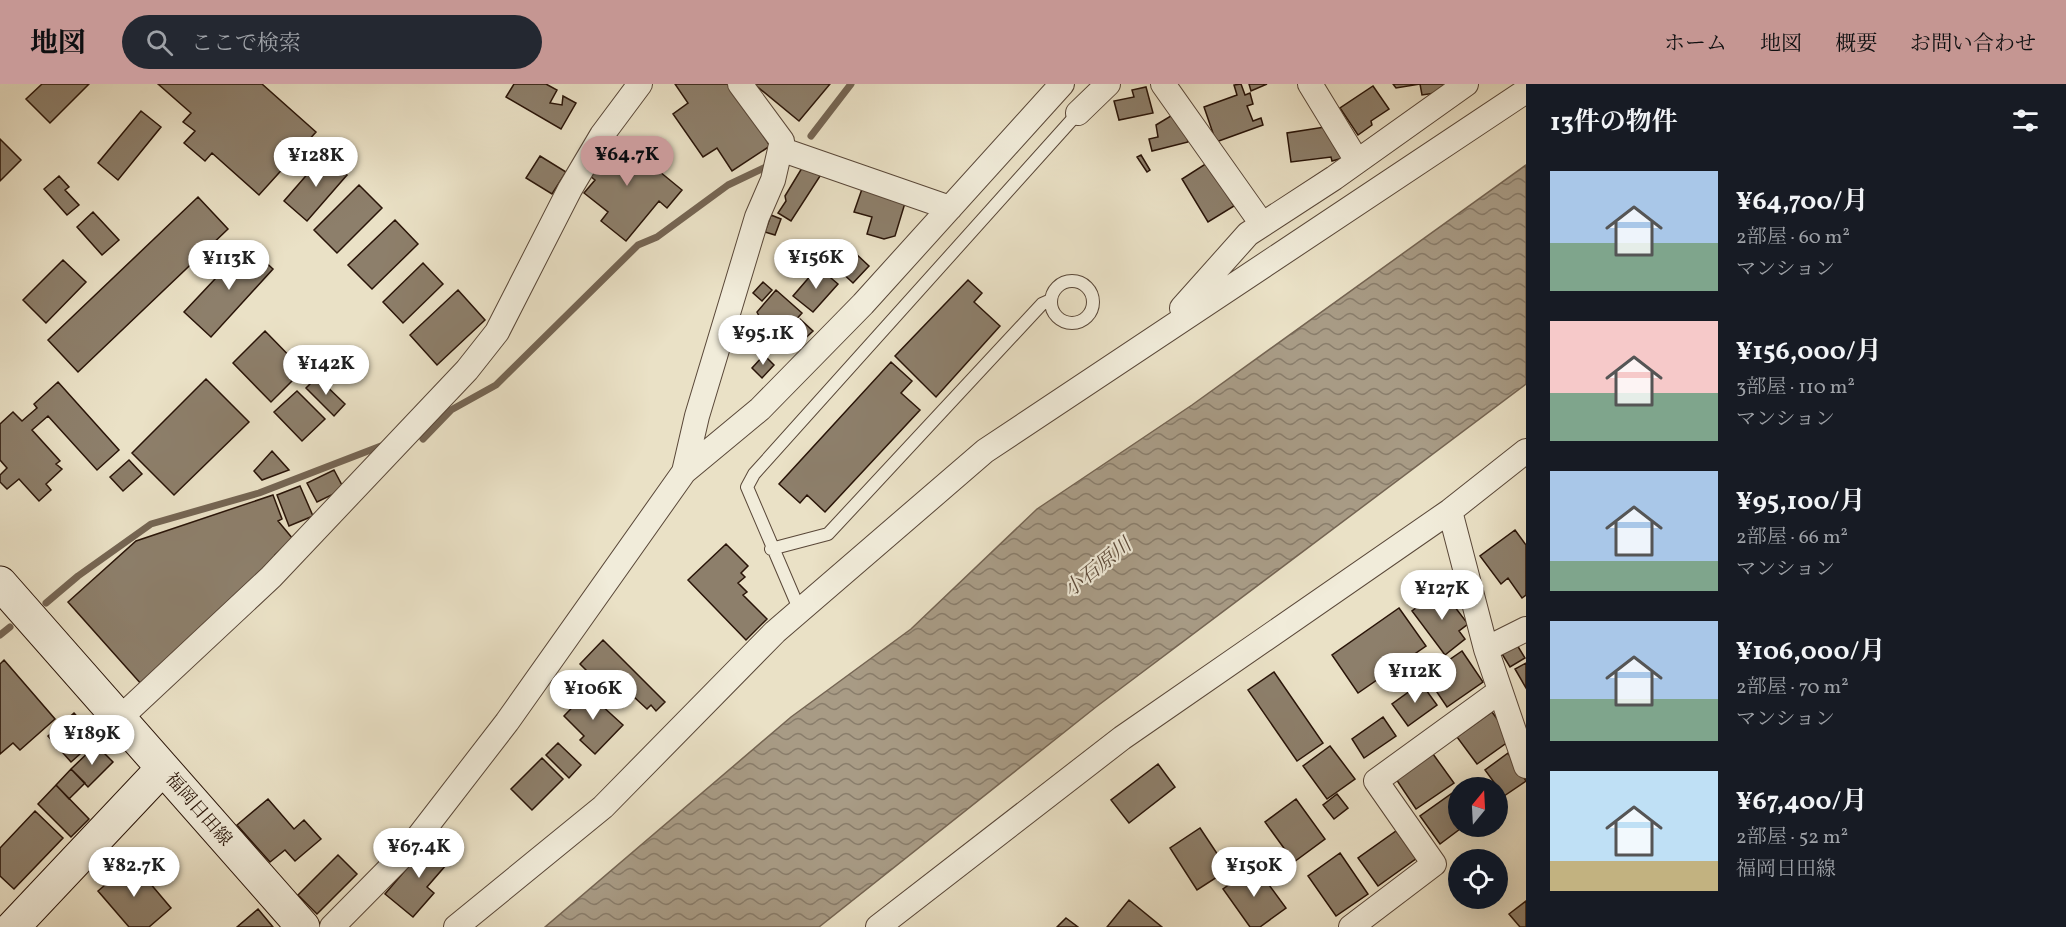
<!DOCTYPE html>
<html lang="ja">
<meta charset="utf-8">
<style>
:root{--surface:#171b24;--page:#242831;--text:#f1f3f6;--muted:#9ea1a6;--accent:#c59692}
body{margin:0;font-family:Vollkorn,"Noto Serif JP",serif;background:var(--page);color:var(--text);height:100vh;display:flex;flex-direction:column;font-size:22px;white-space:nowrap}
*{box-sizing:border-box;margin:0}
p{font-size:20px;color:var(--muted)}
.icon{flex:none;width:33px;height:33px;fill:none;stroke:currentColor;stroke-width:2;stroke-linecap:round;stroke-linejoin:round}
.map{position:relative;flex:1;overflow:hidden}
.details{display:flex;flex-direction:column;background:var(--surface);width:540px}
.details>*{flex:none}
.needle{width:39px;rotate:18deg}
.controls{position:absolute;left:1448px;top:693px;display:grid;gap:12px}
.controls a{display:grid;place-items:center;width:60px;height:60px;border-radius:50%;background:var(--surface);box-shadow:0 6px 24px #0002;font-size:30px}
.price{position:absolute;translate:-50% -51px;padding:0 14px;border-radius:21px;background:#fff;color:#222;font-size:20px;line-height:39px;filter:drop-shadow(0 2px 3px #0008)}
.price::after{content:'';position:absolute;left:50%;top:36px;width:18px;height:14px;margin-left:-9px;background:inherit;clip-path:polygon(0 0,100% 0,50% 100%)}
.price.on{background:var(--accent);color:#111}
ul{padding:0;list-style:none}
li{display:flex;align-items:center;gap:18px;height:150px;padding:0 24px}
li span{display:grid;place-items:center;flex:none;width:168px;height:120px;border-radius:0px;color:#555}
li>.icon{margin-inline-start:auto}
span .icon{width:72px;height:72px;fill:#fffc;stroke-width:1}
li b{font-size:26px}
h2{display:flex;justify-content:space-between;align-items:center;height:72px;padding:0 24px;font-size:26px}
header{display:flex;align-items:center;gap:36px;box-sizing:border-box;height:84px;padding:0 30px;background:var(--accent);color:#111}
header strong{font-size:28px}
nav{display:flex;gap:33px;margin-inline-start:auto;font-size:21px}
.search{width:420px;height:54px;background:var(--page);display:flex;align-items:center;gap:15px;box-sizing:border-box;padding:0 21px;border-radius:33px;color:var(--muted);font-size:22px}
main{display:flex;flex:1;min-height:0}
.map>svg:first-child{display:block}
.water{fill:url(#water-waves);stroke:#756553;stroke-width:1.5}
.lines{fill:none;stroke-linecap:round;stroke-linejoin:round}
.stream{stroke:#756553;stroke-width:7}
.building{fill:#8d7f6b;stroke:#291408;stroke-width:1.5}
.service-casing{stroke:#594738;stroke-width:14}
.minor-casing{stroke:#594738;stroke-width:26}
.secondary-casing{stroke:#291408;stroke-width:35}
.service{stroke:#f1ecda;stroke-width:12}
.minor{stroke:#f1ecda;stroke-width:24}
.secondary{stroke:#f1ecda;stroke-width:33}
.labels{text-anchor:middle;stroke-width:4.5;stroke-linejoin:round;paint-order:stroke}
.street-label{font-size:18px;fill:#291408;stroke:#f1ecda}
.water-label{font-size:20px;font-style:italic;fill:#5c4a3a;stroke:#f1ecda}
</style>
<header>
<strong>地図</strong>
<div class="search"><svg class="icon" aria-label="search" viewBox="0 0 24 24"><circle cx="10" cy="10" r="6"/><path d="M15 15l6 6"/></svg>ここで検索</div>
<nav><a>ホーム</a><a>地図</a><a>概要</a><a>お問い合わせ</a></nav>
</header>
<main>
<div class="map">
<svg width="1526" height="843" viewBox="0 0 1526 843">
<defs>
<pattern id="water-waves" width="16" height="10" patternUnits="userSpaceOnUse" patternTransform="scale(1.5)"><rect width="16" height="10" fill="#a89b85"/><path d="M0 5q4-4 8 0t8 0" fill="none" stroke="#897d6b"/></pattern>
</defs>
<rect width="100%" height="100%" fill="#eae1c6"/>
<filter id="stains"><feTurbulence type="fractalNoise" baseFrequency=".00333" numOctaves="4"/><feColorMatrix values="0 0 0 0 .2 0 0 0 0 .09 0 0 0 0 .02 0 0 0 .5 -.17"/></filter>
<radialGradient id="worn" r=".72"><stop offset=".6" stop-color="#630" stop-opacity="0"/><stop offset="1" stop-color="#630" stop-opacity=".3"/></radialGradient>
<!-- water -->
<path class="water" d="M1526,81V300L1096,623L819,843H545L791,633L911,545L1037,425L1192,321Z"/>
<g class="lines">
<!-- stream -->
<path class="stream" d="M811,52L851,0
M423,355L451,326L496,301L638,161L657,153L728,101L768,82
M46,519L78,492L151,440L259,409L381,362
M0,551L10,543"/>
</g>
<!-- building -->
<path class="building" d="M42,0H89L50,39L26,15Z
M158,0H262L316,48L259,111L212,69L205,77L184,59L195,47L183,38L191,29Z
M514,0H546L557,6L550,19L562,21L563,12L576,19L561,45L506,13Z
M675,0H730L770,62L732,87L717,64L703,73L673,30L688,19Z
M754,0H830L799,37Z
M1241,0L1245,11L1250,9L1253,20L1247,22L1253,37L1261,34L1263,41L1216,58L1204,23L1237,11L1234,1Z
M1249,0H1267L1251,7Z
M1393,0H1448L1449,7L1422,11L1420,0L1396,4Z
M1373,2L1389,25L1371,37L1372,41L1358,51L1340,24Z
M1146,3L1153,29L1119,36L1114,17L1134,13L1132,6Z
M141,27L161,43L118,96L98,79Z
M1174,30L1183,33L1188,58L1152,67L1149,55L1158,53L1156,41Z
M1331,42L1343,74L1332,77L1331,73L1291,78L1287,49Z
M615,51L682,106L667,124L659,117L626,157L601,137L608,128L584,109L595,96L585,88Z
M0,55L21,76L0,97Z
M324,71L347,91L307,137L284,117Z
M1141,71L1150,86L1147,88L1137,73Z
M540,72L566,88L552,110L526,94Z
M805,79L822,89L791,137L778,129L786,117L785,112Z
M1207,79L1234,122L1208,138L1182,95Z
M59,92L69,103L65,106L79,121L67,131L44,105Z
M359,101L382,124L337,169L314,146Z
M862,105L905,119L895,152L884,155L867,150L872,133L854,128Z
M198,113L228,145L78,288L48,256Z
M93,128L119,156L102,171L77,143Z
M771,131L781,135L775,151L765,148Z
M395,136L418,160L372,205L348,181Z
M247,161L273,185L211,253L184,228Z
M854,168L869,182L853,199L838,185Z
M63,176L86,198L46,239L23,216Z
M423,179L443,200L403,239L383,218Z
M818,183L838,200L813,228L793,212Z
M968,196L982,209L974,218L1000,242L936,313L895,272Z
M763,198L772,206L762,217L753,209Z
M458,206L485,236L437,281L410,251Z
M776,206L802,229L773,261L769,258L765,263L746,246L759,232L757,228Z
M800,235L813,247L796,263L784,251Z
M265,247L303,286L271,318L233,279Z
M764,271L774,281L762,294L752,284Z
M891,278L912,297L901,309L920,326L825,428L807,411L800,419L779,400Z
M317,293L345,320L334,332L306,304Z
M206,295L249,338L174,411L132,369Z
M58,298L119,366L97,386L48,332L32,346L60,377L56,380L62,385L46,400L51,406L39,417L19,395L7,405L0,398V391L7,384L0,376V340L13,328L22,337L37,324L34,320Z
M297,307L325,335L302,357L274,328Z
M272,367L289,386L262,396L254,387Z
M129,376L142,390L123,407L110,393Z
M334,386L344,405L317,418L307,399Z
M300,402L313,432L289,442L277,411Z
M273,411L282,435L278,437L293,455L275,471L277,474L142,601L68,518L136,457Z
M1515,446L1526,461V511L1522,514L1508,494L1501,500L1480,472Z
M726,460L748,482L741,489L745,493L738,499L747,508L743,511L767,535L746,556L688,496Z
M1441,505L1468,540L1459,547L1465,555L1445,571L1412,527Z
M1399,524L1426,562L1358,609L1332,571Z
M603,556L665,618L656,627L651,621L647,625L634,613L623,623L580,580Z
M1514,556L1525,574L1510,583L1499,565Z
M1462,567L1483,598L1447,623L1426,592Z
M4,576L55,635L20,666L13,659L0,670V580Z
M1526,579V604L1515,585Z
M1274,588L1323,659L1297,677L1248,606Z
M1421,599L1437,621L1408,642L1392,620Z
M590,605L603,617L600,620L623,641L595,670L580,656L584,652L564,632Z
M1492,628L1512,655L1477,680L1457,653Z
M74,629L97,655L71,678L48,652Z
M1383,633L1396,652L1364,674L1352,655Z
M558,659L581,681L569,694L546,671Z
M96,661L113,678L88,703L71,685Z
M1330,662L1355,695L1327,715L1303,682Z
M1508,669L1526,697L1504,712L1485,686Z
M1433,670L1454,699L1416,725L1396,695Z
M542,674L563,695L532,726L511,705Z
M1158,680L1175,703L1129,739L1111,716Z
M71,685L85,699L69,715L56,701Z
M56,701L89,735L71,753L38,720Z
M1458,705V742H1464L1440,760L1420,732Z
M1337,710L1348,724L1334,735L1323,721Z
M268,715L294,745L304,736L321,755L295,777L285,766L270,778L237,741Z
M1296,715L1325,755L1294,778L1265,738Z
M35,727L63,754L14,805L0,792V764Z
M1200,744L1228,786L1197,806L1170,764Z
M1396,747L1417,774L1378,802L1358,774Z
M432,755L453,773L427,803L434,809L413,833L385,810Z
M1340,769L1368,810L1336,832L1308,792Z
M338,771L357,790L317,830L298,811Z
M132,778L171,824L149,843H129L98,807Z
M1255,782L1286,824L1260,843H1250L1223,805Z
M1129,816L1162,843H1107Z
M1526,817V843H1520L1509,830Z
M258,825L273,843H237Z
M1066,834L1078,843H1057Z"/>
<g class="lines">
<defs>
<path id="service" d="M1051 218a21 21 0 1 1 42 0a21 21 0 1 1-42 0Z
M771,465L828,450L1042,220L1051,216
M800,527L747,403L754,390L1078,29"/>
<path id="minor" d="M1163,0L1262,140
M1310,0L1357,77
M1078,29L1108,0
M780,65L950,124
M1182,224L1248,150L1334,94L1466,0
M684,388L697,332L757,133L773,96L782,57L740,0
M1450,427L1486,565
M1526,545L1486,565L1526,682
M119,635L271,493L467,286L497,248L570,105L602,51L640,0
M332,843L409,765L507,638L684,388L760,325L863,220L1062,0
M456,843L603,723L775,548L985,367L1526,7
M878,843L1122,654L1450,427L1526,367
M1351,843L1434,780L1376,697L1500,607"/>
<path id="secondary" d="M0,499L303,843
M13,843L163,684"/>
</defs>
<!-- service casing -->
<use href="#service" class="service-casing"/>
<!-- minor casing -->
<use href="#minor" class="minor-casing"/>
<!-- secondary casing -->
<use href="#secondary" class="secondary-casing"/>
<!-- service -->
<use href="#service" class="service"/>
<!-- minor -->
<use href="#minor" class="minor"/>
<!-- secondary -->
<use href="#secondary" class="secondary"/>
</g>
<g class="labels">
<!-- street labels -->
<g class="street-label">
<text transform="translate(199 725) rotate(49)" y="6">福岡日田線</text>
</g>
<!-- water labels -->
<g class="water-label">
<text transform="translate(1097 483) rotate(-39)" y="7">小石原川</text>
</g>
</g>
<rect width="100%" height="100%" filter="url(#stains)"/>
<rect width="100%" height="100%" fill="url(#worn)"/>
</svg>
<div class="controls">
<a><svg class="needle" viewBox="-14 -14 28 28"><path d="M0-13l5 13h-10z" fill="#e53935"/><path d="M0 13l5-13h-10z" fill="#9ea1a6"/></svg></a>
<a><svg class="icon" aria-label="locate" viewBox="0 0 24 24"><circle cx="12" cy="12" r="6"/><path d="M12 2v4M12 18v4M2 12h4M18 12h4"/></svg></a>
</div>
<b class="price on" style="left:627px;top:103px">¥64.7K</b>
<b class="price" style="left:316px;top:104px">¥128K</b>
<b class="price" style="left:816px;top:206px">¥156K</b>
<b class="price" style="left:229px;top:207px">¥113K</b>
<b class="price" style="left:763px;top:282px">¥95.1K</b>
<b class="price" style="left:326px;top:312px">¥142K</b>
<b class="price" style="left:1442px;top:537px">¥127K</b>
<b class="price" style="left:1415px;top:620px">¥112K</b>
<b class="price" style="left:593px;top:637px">¥106K</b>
<b class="price" style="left:92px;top:682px">¥189K</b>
<b class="price" style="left:419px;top:795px">¥67.4K</b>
<b class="price" style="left:134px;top:814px">¥82.7K</b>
<b class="price" style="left:1254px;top:814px">¥150K</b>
</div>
<section class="details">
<h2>13件の物件<svg class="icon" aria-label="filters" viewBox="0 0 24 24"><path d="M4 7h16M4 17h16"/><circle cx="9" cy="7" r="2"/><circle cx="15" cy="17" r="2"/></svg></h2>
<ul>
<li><span style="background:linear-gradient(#a9c7e8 60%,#7fa58c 0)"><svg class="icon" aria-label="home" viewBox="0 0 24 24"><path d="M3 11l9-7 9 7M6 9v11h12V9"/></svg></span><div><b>¥64,700/月</b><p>2部屋 · 60 m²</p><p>マンション</p></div></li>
<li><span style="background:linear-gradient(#f6c9c9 60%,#7fa58c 0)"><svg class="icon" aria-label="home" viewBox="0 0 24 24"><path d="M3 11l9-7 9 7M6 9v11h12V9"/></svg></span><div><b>¥156,000/月</b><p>3部屋 · 110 m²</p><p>マンション</p></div></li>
<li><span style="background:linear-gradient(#a9c7e8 75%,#7fa58c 0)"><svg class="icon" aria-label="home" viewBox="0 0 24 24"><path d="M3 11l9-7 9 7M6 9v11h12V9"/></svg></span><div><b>¥95,100/月</b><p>2部屋 · 66 m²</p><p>マンション</p></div></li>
<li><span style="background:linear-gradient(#a9c7e8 65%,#7fa58c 0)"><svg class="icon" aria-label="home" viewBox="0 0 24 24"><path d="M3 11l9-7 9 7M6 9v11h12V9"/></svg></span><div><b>¥106,000/月</b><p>2部屋 · 70 m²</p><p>マンション</p></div></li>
<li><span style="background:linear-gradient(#bfe0f5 75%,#c2b280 0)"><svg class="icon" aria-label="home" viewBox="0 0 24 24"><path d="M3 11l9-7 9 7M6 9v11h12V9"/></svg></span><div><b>¥67,400/月</b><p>2部屋 · 52 m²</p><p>福岡日田線</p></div></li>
</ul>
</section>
</main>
